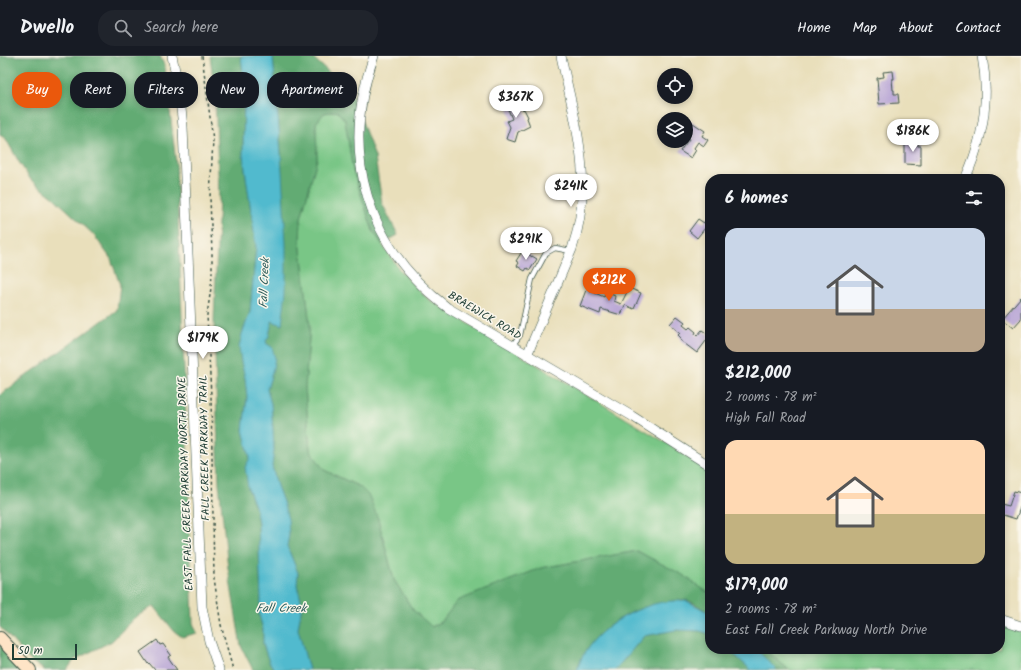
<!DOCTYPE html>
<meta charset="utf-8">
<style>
:root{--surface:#171b24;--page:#20242c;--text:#f1f3f6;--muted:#9ea1a6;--line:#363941;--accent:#ea580c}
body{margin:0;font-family:Kalam,sans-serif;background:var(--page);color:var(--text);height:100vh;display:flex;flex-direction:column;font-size:15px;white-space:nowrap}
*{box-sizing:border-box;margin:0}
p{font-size:13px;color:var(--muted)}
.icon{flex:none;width:22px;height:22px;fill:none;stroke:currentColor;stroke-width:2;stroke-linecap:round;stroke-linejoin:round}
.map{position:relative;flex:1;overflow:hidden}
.panel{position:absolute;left:705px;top:118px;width:300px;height:480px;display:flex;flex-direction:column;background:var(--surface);border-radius:16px;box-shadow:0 2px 6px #0003}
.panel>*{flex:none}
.top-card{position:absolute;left:12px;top:16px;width:380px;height:36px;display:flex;gap:8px}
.controls{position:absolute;left:657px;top:12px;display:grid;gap:8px}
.controls a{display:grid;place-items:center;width:36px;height:36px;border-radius:50%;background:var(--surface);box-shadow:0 2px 6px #0003;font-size:20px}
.scale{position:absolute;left:12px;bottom:10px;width:65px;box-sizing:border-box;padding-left:4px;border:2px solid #1f3d34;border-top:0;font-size:11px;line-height:14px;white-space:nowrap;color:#1f3d34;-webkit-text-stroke:3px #fbf7ec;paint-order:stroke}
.price{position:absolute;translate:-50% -34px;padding:0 9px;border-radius:14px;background:#fff;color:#222;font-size:13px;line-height:26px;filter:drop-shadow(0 1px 2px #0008)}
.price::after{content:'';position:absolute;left:50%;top:24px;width:12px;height:9px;margin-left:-6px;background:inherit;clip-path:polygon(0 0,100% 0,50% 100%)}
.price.selected{background:var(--accent);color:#fff}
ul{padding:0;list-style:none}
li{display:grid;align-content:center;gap:8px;height:212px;padding:0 20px}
li span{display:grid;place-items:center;height:124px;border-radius:12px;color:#555}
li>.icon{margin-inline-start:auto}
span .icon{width:72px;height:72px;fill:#fffc;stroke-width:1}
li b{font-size:17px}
h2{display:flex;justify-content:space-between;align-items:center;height:48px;padding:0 20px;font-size:17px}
.pill{padding:0 14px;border-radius:16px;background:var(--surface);box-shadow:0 2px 6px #0003;font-size:14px;line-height:36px}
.pill.selected{background:var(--accent);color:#fff}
header{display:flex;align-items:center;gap:24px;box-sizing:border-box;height:56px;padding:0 20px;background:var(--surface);border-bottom:1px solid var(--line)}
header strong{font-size:19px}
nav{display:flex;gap:22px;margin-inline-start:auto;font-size:14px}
.search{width:280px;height:36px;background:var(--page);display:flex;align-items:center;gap:10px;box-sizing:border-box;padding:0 14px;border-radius:16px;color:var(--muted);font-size:15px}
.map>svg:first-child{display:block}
.green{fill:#79c686;stroke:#4c825d}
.forest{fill:#62ab73;stroke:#407454}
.water{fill:#51bace;stroke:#387c81}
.building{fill:#b29fd3}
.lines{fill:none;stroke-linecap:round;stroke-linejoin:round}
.lane-casing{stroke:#3d5548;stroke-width:6}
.street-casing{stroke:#3d5548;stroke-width:10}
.secondary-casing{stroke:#3d5548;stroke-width:14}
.path{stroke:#3d5548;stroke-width:1.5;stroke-dasharray:3 3;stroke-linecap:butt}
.lane{stroke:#fff;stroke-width:4.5}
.street{stroke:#fff;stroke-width:9}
.secondary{stroke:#fee4c6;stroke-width:12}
.labels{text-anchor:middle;stroke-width:3;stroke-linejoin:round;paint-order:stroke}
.street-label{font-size:11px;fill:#1f3d34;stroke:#fbf7ec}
.water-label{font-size:12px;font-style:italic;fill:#2c5c5a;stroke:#fbf7ec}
</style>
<header>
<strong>Dwello</strong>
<div class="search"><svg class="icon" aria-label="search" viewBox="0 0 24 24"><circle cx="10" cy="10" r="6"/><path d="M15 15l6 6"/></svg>Search here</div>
<nav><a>Home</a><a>Map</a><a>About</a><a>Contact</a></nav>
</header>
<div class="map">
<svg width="1021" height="614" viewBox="0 0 1021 614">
<rect width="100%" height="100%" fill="#fbf7ec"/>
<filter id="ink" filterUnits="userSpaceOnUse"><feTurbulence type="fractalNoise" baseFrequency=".025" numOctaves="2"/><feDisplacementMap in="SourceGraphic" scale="8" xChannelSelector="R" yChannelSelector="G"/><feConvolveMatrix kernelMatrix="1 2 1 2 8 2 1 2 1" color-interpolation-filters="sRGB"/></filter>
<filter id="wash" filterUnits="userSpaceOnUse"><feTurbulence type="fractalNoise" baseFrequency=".012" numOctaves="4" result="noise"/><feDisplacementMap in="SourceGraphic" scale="16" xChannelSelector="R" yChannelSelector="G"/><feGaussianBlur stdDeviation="0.9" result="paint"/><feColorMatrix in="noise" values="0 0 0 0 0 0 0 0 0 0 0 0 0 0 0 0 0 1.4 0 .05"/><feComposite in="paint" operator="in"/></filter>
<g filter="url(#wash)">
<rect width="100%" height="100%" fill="#e9dfbb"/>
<!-- green -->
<path class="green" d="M337,55L345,64L353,115L373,175L401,216L428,243L668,388L710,416V538L682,519L637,495L541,512L458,545L442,565L431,571L413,554L394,524L378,463L360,431L324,414L310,394L305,331L310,270L300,185L301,162L317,103L316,67L324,57Z
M1000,567L1021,574V614H789L765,593H1000Z"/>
<!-- forest -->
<path class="forest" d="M0,0H160L165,11L176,108L188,416L193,567L197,577L182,581L174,575L154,550L134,562L112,585L74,604L67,614H44L30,604L0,571V339L117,254L120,229L111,203L94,179L53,141L31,124L19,106L6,83L0,79Z
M210,0H241L244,27L243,99L256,191L250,256L242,278L241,306L245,322L247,341L243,374L250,402L248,432L255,450L258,467L261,544L259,559L263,573V588L269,606L275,614H253L241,590L228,512L219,427L214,264L219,142L215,37Z
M273,0H311L351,36L375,101L382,147L398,179L382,188L373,175L353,115L345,64L337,55L324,57L316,67L317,103L301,162L300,185L310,270L305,331L310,394L324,414L360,431L369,440L378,463L394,524L413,554L432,571L442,565L457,545L541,512L637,495L683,519L710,538V557C703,553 694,546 686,544C681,543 673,545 668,546C629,551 589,576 577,614H309L298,573L302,548L297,529L298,517L287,490L289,479L283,446L277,430L272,410L274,394L273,373L271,348L267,333L272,317L266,285L269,280L272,265L282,268L281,97Z
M676,574L700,575L710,578V593H728L751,614H615L644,580Z
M0,589L24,614H0Z
M756,593H765L789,614H777Z"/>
<!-- water -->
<path class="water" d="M241,0H273L281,97L286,188V235L282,269L272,265L269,280L266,285L267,288L272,291L275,302L272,317L267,333L271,348L273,373L274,394L272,410L277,430L283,446L288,463L289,479L287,490L298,517L297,529L302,548L298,573L309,614H275L269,606L263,588V573L259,559L261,544L258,467L255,450L248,432L245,411L250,402L243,374L247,341L245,322L241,306L239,291L242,278L250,256L256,191L243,99L244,27Z
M685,544L710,557V578L700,575L676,574L644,580L615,614H577C587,580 621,558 654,548C664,545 675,545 685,544Z
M728,593H756L777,614H751Z"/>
<g id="blocks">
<!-- building -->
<path class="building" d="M893,15L894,23H892L893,34H894V38H898L899,47L879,48L877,22L884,21L883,16Z
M512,40L513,43L517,42L523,54L524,53L528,61L527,62L530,70L518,76L515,86L506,83L510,71L507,65L512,63L508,53L510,52L506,43Z
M686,65L689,67L690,65L705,75L702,80L708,84L704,90L698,86L694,92L696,94L691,102L680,95L689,83L686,81Z
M905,84H918V90H921V109L905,108Z
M707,162L710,164V177L705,172L697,182L689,175L698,163L704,167Z
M523,194L532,201V200L537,203L530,214L527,212L525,215L517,210L519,207L516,205Z
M629,232L641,237L634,253L625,249L621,259L601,253L600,258L580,250L586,234L591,236L592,234L596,236L595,237L604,241L606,236L615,240L614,245L621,248Z
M1021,241V263L1013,272L1002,263Z
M677,260L685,266L683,269L688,273L690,271L696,276L695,278L697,280L702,274L709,279V281L697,297L680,284L681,282L678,279L680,277L670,268Z
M1014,435L1021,437V449L1016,463L1000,458V449L1001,448L1009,450Z
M157,584L160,589L163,588L171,599L168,601L177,614H155L149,607L148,608L140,596Z"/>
</g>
</g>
<g filter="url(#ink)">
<use href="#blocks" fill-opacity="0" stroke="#3d5548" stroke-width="1"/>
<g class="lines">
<defs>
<path id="lane" d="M512,290L520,279L532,223L546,197L555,192L571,195"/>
<path id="street" d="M172,0L179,34L183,71L202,551L209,585L219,614
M374,0C339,96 366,191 448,252L632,360L710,410
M965,123C983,84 990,42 982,0
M527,299L572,193C595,126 575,66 561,0
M1000,563L1021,570"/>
<path id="secondary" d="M0,582L30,614"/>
</defs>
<!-- lane casing -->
<use href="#lane" class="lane-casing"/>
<!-- street casing -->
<use href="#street" class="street-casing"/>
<!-- secondary casing -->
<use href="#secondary" class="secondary-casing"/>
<!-- path -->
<path class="path" d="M202,0L213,84L210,141L212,198V217L211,232L207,259L211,340L214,522L221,569L233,614"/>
<!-- lane -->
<use href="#lane" class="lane"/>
<!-- street -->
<use href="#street" class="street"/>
<!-- secondary -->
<use href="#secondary" class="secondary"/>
</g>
</g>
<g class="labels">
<!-- street labels -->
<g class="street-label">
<text transform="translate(485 259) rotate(31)" y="4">BRAEWICK ROAD</text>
<text transform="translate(204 392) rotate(-91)" y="4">FALL CREEK PARKWAY TRAIL</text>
<text transform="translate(185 428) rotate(-92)" y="4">EAST FALL CREEK PARKWAY NORTH DRIVE</text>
</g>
<!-- water labels -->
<g class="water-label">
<text transform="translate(264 227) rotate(-88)" y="4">Fall Creek</text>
<text x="281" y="556">Fall Creek</text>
</g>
</g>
</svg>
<div class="controls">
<a><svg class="icon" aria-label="locate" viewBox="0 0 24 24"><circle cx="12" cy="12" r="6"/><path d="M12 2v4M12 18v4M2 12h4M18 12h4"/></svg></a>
<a><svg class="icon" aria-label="layers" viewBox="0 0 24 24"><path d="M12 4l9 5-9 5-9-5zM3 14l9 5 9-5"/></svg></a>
</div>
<div class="scale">50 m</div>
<b class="price" style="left:516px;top:63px">$367K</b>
<b class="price" style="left:913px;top:97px">$186K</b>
<b class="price" style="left:571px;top:152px">$241K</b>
<b class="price" style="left:526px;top:205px">$291K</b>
<b class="price selected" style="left:609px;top:246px">$212K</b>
<b class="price" style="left:203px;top:304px">$179K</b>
<div class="top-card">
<a class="pill selected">Buy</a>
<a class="pill">Rent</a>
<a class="pill">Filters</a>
<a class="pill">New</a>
<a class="pill">Apartment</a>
</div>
<section class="panel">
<h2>6 homes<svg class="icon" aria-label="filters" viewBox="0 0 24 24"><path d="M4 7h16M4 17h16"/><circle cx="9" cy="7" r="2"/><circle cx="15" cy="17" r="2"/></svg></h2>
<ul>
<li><span style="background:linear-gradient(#c9d6e8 65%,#b9a48a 0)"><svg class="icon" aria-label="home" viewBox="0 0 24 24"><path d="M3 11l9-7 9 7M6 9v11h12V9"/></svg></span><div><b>$212,000</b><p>2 rooms · 78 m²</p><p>High Fall Road</p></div></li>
<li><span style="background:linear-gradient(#ffd9b3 60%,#c2b280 0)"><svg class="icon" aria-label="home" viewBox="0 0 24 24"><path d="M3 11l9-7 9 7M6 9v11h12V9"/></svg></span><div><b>$179,000</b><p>2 rooms · 78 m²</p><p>East Fall Creek Parkway North Drive</p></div></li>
</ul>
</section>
</div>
